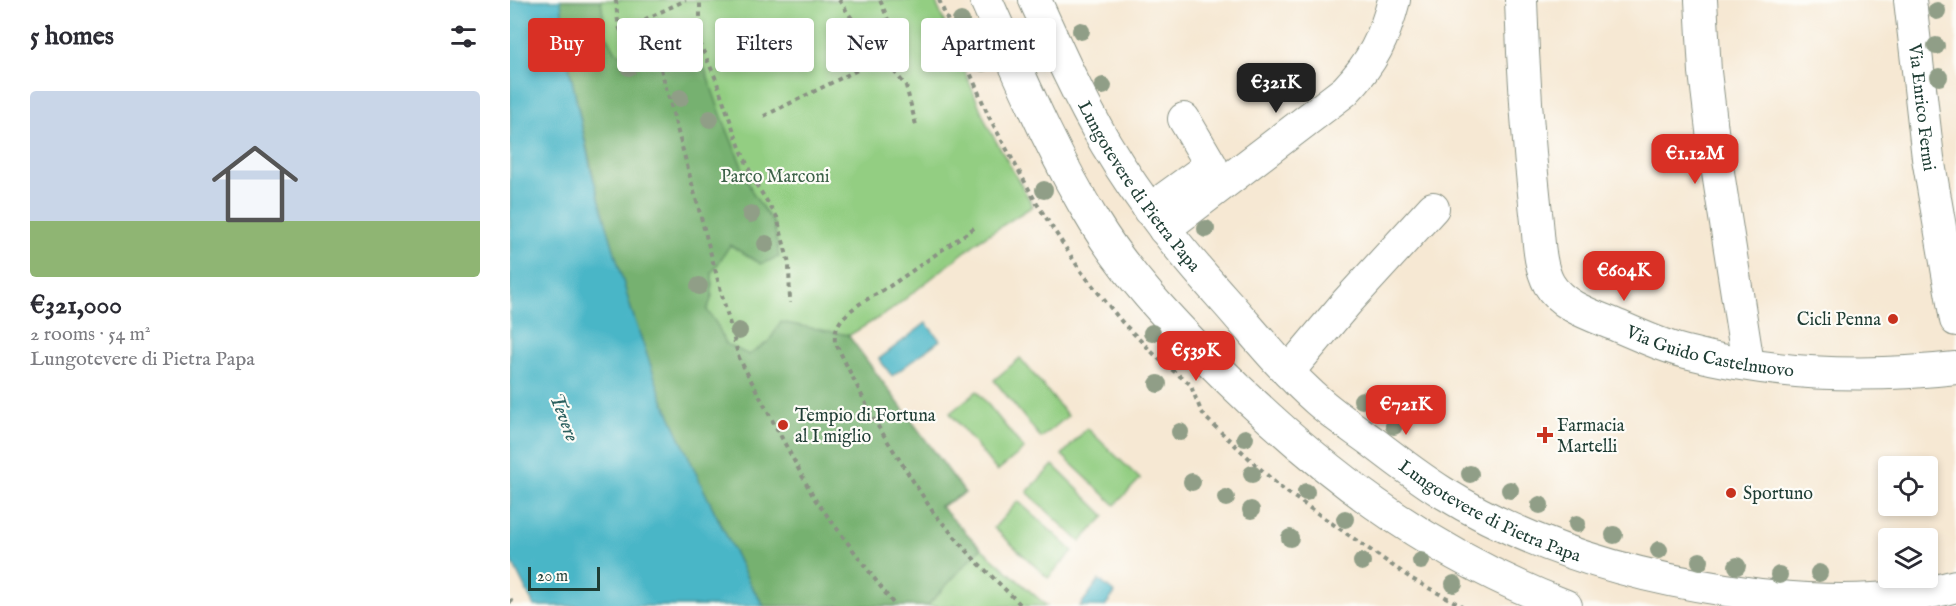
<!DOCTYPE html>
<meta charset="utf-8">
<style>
:root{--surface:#fff;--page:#f2f2f3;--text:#2b2b33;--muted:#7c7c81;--line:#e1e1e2;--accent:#d93025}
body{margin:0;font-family:"IM FELL English",serif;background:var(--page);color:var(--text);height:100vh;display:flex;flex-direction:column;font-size:22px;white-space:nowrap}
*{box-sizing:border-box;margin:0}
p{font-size:20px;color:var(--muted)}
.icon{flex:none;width:33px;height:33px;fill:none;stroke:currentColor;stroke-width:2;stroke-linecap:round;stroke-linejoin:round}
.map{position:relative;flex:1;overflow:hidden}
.sheet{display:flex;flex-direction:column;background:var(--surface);width:510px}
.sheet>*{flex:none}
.banner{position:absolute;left:18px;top:18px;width:570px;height:54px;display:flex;gap:12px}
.controls{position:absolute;left:1368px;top:456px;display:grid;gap:12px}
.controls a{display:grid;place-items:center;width:60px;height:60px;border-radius:6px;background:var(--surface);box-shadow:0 3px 9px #0003;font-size:30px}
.scale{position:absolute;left:18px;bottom:15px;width:72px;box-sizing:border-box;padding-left:6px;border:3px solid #1f3d34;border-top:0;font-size:16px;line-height:21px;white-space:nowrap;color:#1f3d34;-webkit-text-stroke:4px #fdfcf7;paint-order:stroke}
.price{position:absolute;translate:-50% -51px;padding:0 14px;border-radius:12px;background:var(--accent);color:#fff;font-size:20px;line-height:39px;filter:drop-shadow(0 2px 3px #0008)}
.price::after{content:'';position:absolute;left:50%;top:36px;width:18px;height:14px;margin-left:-9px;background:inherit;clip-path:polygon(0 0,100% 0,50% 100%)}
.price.on{background:#222;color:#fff}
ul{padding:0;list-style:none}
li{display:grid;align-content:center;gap:12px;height:318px;padding:0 30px}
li+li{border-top:2px solid var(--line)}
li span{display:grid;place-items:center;height:186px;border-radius:6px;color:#555}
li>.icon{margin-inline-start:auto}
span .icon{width:108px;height:108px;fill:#fffc;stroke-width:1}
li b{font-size:26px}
h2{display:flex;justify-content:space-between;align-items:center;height:72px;padding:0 30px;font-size:26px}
.tag{padding:0 21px;border-radius:6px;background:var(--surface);box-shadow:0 3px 9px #0003;font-size:21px;line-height:54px}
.tag.on{background:var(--accent);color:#fff}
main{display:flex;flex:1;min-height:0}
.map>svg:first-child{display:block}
.green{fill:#93ce82;stroke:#59865b;stroke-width:1.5}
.forest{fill:#76b170;stroke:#4a7752;stroke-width:1.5}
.water{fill:#4ab6c7;stroke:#347a7e;stroke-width:1.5}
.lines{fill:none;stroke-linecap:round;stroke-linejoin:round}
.minor-casing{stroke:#8a9284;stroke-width:34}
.path{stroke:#8a9284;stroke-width:4;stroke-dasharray:4.5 4.5;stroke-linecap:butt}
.minor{stroke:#fff;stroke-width:32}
.tree{fill:#909e87}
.poi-dot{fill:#c8321e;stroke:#fdfcf7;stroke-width:2}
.labels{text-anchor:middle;stroke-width:4.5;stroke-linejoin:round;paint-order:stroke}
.street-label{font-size:18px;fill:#1f3d34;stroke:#fdfcf7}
.park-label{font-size:18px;fill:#3c6148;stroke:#fdfcf7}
.poi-label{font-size:18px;fill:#1f3d34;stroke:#fdfcf7;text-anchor:start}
.water-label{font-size:20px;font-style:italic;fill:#2c6160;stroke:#fdfcf7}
</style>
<main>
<section class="sheet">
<h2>5 homes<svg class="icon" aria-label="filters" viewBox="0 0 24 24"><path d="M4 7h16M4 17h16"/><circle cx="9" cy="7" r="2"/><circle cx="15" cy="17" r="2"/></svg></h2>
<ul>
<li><span style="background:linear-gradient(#c9d6e8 70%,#8fb573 0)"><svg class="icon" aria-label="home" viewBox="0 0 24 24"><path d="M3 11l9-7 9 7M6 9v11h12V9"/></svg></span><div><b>€321,000</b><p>2 rooms · 54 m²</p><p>Lungotevere di Pietra Papa</p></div></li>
</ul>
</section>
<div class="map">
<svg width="1446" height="606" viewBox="0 0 1446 606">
<rect width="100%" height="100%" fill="#fdfcf7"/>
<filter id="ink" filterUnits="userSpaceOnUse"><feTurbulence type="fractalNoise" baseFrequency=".0167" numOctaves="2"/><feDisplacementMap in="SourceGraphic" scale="12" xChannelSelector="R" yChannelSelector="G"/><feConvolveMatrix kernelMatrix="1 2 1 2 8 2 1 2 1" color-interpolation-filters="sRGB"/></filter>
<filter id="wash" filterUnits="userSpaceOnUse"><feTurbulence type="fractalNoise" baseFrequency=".008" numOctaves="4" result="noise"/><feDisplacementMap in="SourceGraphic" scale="24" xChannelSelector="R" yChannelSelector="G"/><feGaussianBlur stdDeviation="1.35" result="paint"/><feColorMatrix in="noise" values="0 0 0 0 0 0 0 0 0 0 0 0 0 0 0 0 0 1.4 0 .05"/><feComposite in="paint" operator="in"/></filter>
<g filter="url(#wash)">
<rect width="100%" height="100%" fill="#f6e8d3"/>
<!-- green -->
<path class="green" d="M51,0H425L478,127L523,206L471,239L380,311L338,336L455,493L430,507L471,548L537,606H254L240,584L191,484L152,398L121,309L85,184Z
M510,358L558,416L531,438L484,380Z
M467,391L514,449L487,471L440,413Z
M577,428L630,479L605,505L552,455Z
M543,465L595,516L570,542L517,492Z
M508,501L563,551L538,578L484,528Z"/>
<!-- forest -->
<path class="forest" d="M51,0H91L96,35L106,52L138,63L167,59L182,53L195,69L210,112L243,194L264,224L269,257L251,264L220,245L202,273V297L197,310L208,326L216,344L239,355L259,341L271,322L338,335L455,493L430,506L471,548L417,606H254L240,584L191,484L152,398L121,309L85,184L55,47Z"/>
<!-- water -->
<path class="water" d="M0,0H51L55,47L81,170L121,309L152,398L191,484L240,584L254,606H24L0,558Z
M416,323L430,340L382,376L369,359Z
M589,580L605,593L595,606H570Z"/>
</g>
<g filter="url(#ink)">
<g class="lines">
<defs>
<g id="minor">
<path d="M476,0C510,76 542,153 585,223C617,275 659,319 701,362C807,469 915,552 1056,606"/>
<path id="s1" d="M525,0C547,49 569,98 596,144C631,203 673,254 718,304C747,337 775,372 807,400C825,416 845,429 864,443C886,460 908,477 932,492C1019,546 1116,575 1216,590C1291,602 1374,606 1446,586"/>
<path id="s2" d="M1011,0C1013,71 1018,142 1026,213C1029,235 1028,264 1039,284C1052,306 1081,315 1103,324C1127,334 1151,346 1176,352C1263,375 1357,378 1446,368"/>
<path d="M1191,0L1195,72L1204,147L1238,364"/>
<path id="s3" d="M1400,0L1418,158L1446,320"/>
<path d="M639,210L701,165L674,119"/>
<path d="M654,229L835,91C863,62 874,38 884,0"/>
<path d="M778,372L837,302L923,208"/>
</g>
</defs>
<!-- minor casing -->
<use href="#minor" class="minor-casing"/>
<!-- path -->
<path class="path" d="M106,0C107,10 107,25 112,33C129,62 163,49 190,44L205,77L227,140L244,181L267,217L279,264L280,303
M329,0L345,23L396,86L406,125
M429,0L479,117L527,204L570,270L612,322L651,361L680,384L691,411L697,419L771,488L902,579L952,606
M110,31L176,0
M190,44V0
M151,69L229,358L304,498L385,606
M254,116L372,58L383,32L370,0
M464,228C436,247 408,267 380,286C364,296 347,303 334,317C327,324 324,333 325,342L364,420L423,512L464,559L512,606
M0,599L4,606"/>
<!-- minor -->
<use href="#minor" class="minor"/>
</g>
<!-- trees -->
<g class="tree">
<circle cx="1427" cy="11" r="9"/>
<circle cx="451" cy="21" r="9"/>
<circle cx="571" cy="31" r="9"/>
<circle cx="1426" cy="46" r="9"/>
<circle cx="473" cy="63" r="9"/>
<circle cx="119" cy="67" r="9"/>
<circle cx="1429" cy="77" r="9"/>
<circle cx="593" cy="86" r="9"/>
<circle cx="170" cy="98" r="9"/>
<circle cx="200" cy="119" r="9"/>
<circle cx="534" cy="190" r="9"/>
<circle cx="241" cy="214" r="9"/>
<circle cx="696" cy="229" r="9"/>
<circle cx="256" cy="244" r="9"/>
<circle cx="189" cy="286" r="9"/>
<circle cx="229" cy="331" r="9"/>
<circle cx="642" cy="333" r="9"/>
<circle cx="648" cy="384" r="9"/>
<circle cx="852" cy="400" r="9"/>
<circle cx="884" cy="426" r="9"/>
<circle cx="670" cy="432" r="9"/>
<circle cx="735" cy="438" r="9"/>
<circle cx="742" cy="474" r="9"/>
<circle cx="960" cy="474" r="9"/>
<circle cx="682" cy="482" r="9"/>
<circle cx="1000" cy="490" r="9"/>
<circle cx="796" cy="492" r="9"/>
<circle cx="716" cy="498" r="9"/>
<circle cx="1030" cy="505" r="9"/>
<circle cx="741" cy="510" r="9"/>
<circle cx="835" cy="519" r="9"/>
<circle cx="1067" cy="524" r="9"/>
<circle cx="1104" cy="535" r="9"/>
<circle cx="780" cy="538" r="9"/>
<circle cx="1149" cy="550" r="9"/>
<circle cx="911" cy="561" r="9"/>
<circle cx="1190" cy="561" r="9"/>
<circle cx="852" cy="562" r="9"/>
<circle cx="1227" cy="566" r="9"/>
<circle cx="1309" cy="573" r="9"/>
<circle cx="1269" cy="575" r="9"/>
<circle cx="944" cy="584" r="9"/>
</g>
</g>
<!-- markers -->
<g class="poi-dot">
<circle cx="1383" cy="319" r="6"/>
<circle cx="273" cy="425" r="6"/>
<path d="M1032 426h6v6h6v6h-6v6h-6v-6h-6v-6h6z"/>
<circle cx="1221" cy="493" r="6"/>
</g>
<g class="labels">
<!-- street labels -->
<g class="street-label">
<text dy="6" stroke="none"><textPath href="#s3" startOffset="108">Via Enrico Fermi</textPath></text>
<text dy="6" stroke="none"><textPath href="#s1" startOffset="214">Lungotevere di Pietra Papa</textPath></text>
<text dy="6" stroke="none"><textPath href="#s2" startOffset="465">Via Guido Castelnuovo</textPath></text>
<text dy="6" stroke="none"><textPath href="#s1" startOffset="700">Lungotevere di Pietra Papa</textPath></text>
</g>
<!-- park labels -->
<g class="park-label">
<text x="265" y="182">Parco Marconi</text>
</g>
<!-- poi labels -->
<g class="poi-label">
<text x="1371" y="325" text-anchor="end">Cicli Penna</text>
<text x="285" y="421">Tempio di Fortuna<tspan x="285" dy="21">al I miglio</tspan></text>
<text x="1047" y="431">Farmacia<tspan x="1047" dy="21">Martelli</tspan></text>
<text x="1233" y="499">Sportuno</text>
</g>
<!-- water labels -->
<g class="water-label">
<text transform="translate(55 417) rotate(69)" y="7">Tevere</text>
</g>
</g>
</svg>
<div class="controls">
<a><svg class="icon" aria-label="locate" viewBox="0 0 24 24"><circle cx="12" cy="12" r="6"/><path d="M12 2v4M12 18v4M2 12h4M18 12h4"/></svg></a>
<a><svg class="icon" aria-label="layers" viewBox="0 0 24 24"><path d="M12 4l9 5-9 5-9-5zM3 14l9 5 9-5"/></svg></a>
</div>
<div class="scale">20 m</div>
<b class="price on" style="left:766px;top:114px">€321K</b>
<b class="price" style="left:1185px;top:185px">€1.12M</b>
<b class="price" style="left:1114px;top:302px">€604K</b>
<b class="price" style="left:686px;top:382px">€539K</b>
<b class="price" style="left:896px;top:436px">€721K</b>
<div class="banner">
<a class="tag on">Buy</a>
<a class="tag">Rent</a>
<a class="tag">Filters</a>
<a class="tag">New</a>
<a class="tag">Apartment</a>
</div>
</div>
</main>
